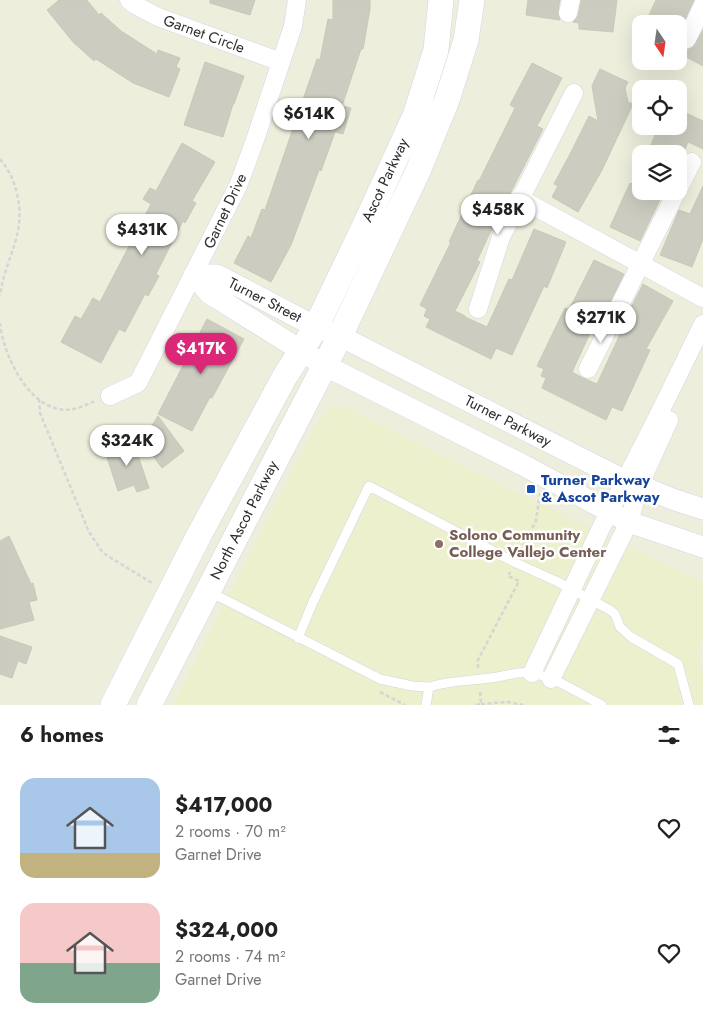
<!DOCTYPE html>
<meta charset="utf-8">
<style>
:root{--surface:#fff;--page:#f6f6f6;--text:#222;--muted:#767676;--accent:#db2777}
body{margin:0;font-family:Jost,sans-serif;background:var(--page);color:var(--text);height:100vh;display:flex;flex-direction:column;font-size:19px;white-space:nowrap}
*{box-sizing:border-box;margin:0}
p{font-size:16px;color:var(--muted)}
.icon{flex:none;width:28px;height:28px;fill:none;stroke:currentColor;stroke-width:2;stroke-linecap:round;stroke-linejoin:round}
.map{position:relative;height:705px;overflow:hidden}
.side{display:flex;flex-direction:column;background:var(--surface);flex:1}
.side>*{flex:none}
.needle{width:32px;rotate:167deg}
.fabs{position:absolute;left:632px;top:15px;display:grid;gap:10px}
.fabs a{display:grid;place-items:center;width:55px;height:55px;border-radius:10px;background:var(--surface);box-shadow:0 5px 20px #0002;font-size:25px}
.price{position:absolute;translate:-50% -42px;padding:0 11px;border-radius:18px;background:#fff;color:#222;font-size:16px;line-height:32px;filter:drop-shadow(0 1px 2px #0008)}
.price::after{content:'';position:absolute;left:50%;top:30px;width:15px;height:11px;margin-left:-8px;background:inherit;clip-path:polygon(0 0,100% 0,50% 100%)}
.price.current{background:var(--accent);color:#fff}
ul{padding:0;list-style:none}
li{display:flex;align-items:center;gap:15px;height:125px;padding:0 20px}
li span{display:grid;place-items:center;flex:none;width:140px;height:100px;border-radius:15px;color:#555}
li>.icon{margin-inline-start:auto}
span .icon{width:60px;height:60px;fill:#fffc;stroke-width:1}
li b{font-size:21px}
h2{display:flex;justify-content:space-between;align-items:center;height:60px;padding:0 20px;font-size:21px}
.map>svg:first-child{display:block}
.education{fill:#ecf0cc}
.building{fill:#ccccc0;stroke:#c8c9b7}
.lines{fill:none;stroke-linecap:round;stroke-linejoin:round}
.service-casing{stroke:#d7d2e5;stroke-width:10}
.minor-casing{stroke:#d7d2e5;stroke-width:19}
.tertiary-casing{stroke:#d7d2e5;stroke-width:22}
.secondary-casing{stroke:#d7d2e5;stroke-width:26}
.path{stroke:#d5d5d5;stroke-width:2.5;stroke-dasharray:4 2.5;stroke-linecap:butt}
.service{stroke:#fff;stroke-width:9}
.minor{stroke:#fff;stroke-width:18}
.tertiary{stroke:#fff;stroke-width:21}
.secondary{stroke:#fff;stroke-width:25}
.transit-dot{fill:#1a4fb4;stroke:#fff;stroke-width:2}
.education-dot{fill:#8d6e63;stroke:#fff;stroke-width:2}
.labels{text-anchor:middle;stroke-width:5;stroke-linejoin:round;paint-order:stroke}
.street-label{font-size:15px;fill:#2c2c2c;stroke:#fff}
.transit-label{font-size:15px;font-weight:bold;fill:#164399;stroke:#fff;text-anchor:start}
.education-label{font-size:15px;font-weight:bold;fill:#785e54;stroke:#fff;text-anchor:start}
</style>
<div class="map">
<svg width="703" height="705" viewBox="0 0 703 705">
<rect width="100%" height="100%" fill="#eed"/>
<!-- education -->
<path class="education" d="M339,407L349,410L575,521L703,582V639L697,649L703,674V705H173L315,427L328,409Z"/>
<!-- building -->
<path class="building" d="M59,0H87L99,15L101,13L121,31L157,54L158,50L180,58L176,67L180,69L169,97L133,83L96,59L94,61L73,42L47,10Z
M210,0H255L250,15L210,3Z
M333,0H370V9L363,49H361L342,106L351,108L343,134L335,132L321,171L319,170L291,245L271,282L234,263L248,236L251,238L262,209L265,210L317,59L320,60L328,19L333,20Z
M528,0H560L558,11L560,20L526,15Z
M581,0H617L613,32L579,29V23L573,22L578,16Z
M656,0H694L679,32V24H645Z
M703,30V66L679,53V46L687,50L693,47Z
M205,62L244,76L234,104H233L223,137L184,125Z
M532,63L562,78L537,126L543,129L487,239L477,261L480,262L455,311L465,316V317L487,327L509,279L512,280L534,229L566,242L547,288L544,286L512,355L496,348L491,359L426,327L430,319L424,316L427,309L420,305L451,242H449L478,180L479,181L515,108L510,105Z
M600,69L628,82L625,88L628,102L633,104L602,170L578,212L552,197L558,186L554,184L570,154L589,116L598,121L592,86Z
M686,113L703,121V149L688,142L683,154H647L659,126H680Z
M182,143L215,162L192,201L196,203L185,223L183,221L156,274L159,276L148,296L145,294L125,332L119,329L101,363L61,342L75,316L81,319L93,298L100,302L151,204L143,199L150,188L156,191Z
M630,183L641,188V191H664L640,241L610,227Z
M703,186V239L692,267L660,255L679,210L690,214Z
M594,260L624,274L602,318L598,316L572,372L583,378L597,384L623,328L621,327L643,284L673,301L646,349L650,350L622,411L612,407L606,420L542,388L546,378L541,376L544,369L537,366L565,308L569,310Z
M207,319L244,339L212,398L210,397L192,431L158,414Z
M158,416L184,451L162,468L138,436L153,424Z
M133,441L149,488L137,492L134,485L118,491L105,451Z
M9,536L31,584L33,583L37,600L29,602L34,620L0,629V541Z
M0,636L32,647L26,664L18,661L12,678L0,674Z"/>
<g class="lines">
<defs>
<path id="service" d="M210,592L380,679L412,686L429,687
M298,638L313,602L369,486L514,562L558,582L610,610L615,614L620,627L631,637L678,664L689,705
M426,705L429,687C451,680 474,681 497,677C509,675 520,671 532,673C557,678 580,694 602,705"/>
<path id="minor" d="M129,0L135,5L158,17L281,62
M568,13L571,0
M687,39L703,5
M679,188L692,162
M519,198L703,298
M478,309L501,237L574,93
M588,369L677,191
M110,396L138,383L238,186L255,140L293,26L297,0
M532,673L602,526L661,410L703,324
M551,679L629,522L639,486L669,420"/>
<path id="tertiary" d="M194,275L209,293L324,365L521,464L629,522L703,547
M194,275H217L316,327L340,336L618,477L675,500L703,509"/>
<path id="secondary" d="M113,705L198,537L284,378L316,327L365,225L415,116L436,50L441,0
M149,705L340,336L418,171L447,100L466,40L472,0"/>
</defs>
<!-- service casing -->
<use href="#service" class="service-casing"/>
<!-- minor casing -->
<use href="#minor" class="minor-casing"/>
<!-- tertiary casing -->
<use href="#tertiary" class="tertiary-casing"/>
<!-- secondary casing -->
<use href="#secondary" class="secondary-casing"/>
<!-- path -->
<path class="path" d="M0,159C9,170 14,180 17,194C27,235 5,257 0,296
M0,323C3,356 32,417 73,409C80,408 88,404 95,401
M39,399L40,413L89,532L103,553L152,583
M520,551L536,521L540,493
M478,668V660L519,581L508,576L510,572
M380,692L405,705
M481,704L509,702L523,705
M476,705L481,704L480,691"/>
<!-- service -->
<use href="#service" class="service"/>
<!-- minor -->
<use href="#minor" class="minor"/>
<!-- tertiary -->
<use href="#tertiary" class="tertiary"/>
<!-- secondary -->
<use href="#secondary" class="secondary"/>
</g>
<!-- markers -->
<rect class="transit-dot" x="526" y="484" width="10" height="10" rx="2.5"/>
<circle class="education-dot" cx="439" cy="544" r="5"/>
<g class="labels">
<!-- street labels -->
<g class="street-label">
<text transform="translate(204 34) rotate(20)" y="5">Garnet Circle</text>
<text transform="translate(385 180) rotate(-65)" y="5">Ascot Parkway</text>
<text transform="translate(225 211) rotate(-65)" y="5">Garnet Drive</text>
<text transform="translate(265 300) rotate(27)" y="5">Turner Street</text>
<text transform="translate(508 421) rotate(27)" y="5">Turner Parkway</text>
<text transform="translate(244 520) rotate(-63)" y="5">North Ascot Parkway</text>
</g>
<!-- transit labels -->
<g class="transit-label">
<text x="541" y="485">Turner Parkway<tspan x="541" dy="17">&amp; Ascot Parkway</tspan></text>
</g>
<!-- education labels -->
<g class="education-label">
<text x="449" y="540">Solono Community<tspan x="449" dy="17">College Vallejo Center</tspan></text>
</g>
</g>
</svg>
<div class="fabs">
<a><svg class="needle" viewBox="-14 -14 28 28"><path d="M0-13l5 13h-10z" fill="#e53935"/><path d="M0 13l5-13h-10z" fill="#767676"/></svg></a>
<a><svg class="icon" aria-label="locate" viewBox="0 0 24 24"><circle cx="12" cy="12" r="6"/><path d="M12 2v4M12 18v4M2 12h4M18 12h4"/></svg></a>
<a><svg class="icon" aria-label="layers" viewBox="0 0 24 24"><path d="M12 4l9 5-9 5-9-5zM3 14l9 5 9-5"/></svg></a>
</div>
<b class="price" style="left:309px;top:140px">$614K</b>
<b class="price" style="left:498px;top:236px">$458K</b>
<b class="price" style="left:142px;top:256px">$431K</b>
<b class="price" style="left:601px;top:344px">$271K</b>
<b class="price current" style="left:201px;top:375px">$417K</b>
<b class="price" style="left:127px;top:467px">$324K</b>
</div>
<section class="side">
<h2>6 homes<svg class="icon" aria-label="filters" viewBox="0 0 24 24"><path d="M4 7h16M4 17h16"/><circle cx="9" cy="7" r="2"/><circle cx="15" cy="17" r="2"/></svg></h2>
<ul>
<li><span style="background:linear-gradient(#a9c7e8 75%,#c2b280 0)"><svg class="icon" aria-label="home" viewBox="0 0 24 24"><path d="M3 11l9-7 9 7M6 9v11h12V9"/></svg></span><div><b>$417,000</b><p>2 rooms · 70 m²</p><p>Garnet Drive</p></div><svg class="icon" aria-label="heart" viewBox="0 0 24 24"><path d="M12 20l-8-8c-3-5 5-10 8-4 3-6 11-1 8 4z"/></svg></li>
<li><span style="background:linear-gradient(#f6c9c9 60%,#7fa58c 0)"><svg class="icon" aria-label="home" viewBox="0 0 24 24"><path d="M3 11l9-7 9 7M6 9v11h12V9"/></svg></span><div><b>$324,000</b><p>2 rooms · 74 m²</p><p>Garnet Drive</p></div><svg class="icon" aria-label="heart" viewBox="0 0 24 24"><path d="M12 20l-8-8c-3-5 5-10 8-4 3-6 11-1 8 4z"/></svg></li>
</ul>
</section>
